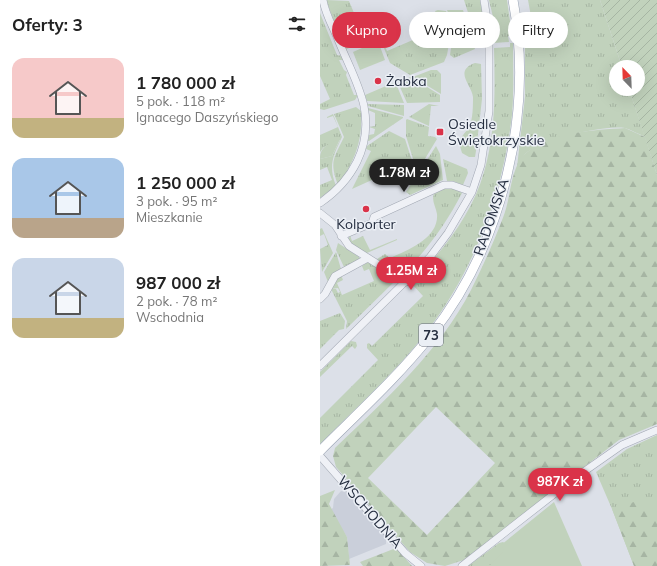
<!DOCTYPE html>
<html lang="pl">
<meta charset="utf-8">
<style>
:root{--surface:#fff;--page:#f6f6f6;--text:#222;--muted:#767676;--accent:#da3349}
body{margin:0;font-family:Mulish,sans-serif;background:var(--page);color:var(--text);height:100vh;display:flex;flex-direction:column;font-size:15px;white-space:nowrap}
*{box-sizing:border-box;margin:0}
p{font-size:13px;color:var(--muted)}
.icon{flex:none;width:22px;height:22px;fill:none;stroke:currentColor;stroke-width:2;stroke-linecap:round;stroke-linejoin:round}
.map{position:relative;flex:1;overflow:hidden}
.side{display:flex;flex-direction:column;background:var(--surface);width:320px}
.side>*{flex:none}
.banner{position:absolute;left:12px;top:12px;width:265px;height:36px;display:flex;gap:8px}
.needle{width:26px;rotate:337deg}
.buttons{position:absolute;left:289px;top:60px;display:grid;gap:8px}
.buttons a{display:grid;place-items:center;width:36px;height:36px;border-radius:50%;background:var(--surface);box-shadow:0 4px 16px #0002;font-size:20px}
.price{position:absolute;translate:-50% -34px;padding:0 9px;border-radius:14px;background:var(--accent);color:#fff;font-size:13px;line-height:26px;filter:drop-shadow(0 1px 2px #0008)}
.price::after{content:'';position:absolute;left:50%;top:24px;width:12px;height:9px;margin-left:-6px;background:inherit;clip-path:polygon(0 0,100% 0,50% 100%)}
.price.selected{background:#222;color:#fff}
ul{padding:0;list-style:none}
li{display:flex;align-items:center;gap:12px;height:100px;padding:0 12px}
li span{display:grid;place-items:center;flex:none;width:112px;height:80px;border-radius:12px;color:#555}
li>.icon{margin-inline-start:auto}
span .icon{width:48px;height:48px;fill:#fffc;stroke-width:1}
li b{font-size:17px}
h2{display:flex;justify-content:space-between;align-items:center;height:48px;padding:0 12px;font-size:17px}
.chip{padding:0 14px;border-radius:18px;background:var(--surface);box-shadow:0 4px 16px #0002;font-size:14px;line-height:36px}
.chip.selected{background:var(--accent);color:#fff}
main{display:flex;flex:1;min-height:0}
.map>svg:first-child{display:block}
.built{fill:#cacfda}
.grass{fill:url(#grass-tufts)}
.forest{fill:url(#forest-firs);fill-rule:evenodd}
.park{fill:#c1d2bc}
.garden{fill:url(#garden-furrows)}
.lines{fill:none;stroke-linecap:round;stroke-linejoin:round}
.minor-casing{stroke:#a1a7b2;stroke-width:8}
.major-casing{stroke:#9aa4b4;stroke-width:10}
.minor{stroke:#eff1f6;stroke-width:7}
.major{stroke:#fff;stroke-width:9}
.poi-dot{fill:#da3349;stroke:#ebeff5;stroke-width:1.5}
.labels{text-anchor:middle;stroke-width:3;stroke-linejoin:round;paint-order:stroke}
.shield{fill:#ebeff5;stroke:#606776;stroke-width:1}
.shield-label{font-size:13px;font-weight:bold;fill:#242d3f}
.poi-label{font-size:14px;fill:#242d3f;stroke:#ebeff5;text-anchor:start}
.street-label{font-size:14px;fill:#242d3f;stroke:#ebeff5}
</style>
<main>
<section class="side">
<h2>Oferty: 3<svg class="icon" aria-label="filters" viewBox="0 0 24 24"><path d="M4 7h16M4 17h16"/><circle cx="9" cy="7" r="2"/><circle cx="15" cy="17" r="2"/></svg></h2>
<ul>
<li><span style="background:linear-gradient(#f6c9c9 75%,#c2b280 0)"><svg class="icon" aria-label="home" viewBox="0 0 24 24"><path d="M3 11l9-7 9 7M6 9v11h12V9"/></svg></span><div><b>1 780 000 zł</b><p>5 pok. · 118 m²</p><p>Ignacego Daszyńskiego</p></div></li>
<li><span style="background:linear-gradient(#a9c7e8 75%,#b9a48a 0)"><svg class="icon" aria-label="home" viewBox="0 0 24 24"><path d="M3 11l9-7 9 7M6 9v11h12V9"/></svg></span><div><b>1 250 000 zł</b><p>3 pok. · 95 m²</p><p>Mieszkanie</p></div></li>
<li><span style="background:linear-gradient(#c9d6e8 75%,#c2b280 0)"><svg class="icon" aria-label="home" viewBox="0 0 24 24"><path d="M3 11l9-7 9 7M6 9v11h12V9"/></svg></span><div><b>987 000 zł</b><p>2 pok. · 78 m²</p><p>Wschodnia</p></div></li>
</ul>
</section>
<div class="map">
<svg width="337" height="566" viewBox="0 0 337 566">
<defs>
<pattern id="grass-tufts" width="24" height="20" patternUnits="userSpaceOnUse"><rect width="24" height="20" fill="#c1d2bc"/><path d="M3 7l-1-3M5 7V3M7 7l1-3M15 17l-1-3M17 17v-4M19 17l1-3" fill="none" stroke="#a6b5a3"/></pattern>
<pattern id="forest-firs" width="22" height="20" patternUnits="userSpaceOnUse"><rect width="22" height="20" fill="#c1d2bc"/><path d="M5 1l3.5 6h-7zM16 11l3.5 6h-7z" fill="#a6b5a3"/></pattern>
<pattern id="garden-furrows" width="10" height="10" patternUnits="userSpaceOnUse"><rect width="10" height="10" fill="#c1d2bc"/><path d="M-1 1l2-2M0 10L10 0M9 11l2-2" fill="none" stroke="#a6b5a3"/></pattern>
</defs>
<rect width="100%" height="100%" fill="#dce0e8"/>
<!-- built -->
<path class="built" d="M21,491L27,492L66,536V544L29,559L27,537L10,510L13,508L14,499Z"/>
<!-- grass -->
<path class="grass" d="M6,0L29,1L44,37L57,32L55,25L59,23L63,32L25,50Z
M144,0H160L165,27V46L159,47Z
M169,0H187L192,36H188L189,42L173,43V17Z
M208,0H280L302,67H296V89H309L325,137C319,134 311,130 305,128C285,124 219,140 205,154C202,158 199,163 197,167L205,97V48L211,34L216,31V23L212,22Z
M118,10L126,11L132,27L127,55L124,62L90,75L70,63L59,36L64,34L66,38L62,39L67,51L128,25L123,13L117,16L115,11Z
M127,10H143L155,49L134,58L130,55L134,27Z
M0,13L17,55L22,56L24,60H19L24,70L27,72L26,75L34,95H38L35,100L4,110L0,109V104L10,99L0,76Z
M190,43H193C193,67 194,91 192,115C183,192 155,268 108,330C77,371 37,407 0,444V418L58,360L47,348V344L49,343L52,346L103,296L91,283C122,252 152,215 164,172C176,132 175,89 174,48L190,47Z
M155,63L161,64L162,99L156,151L155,157H149L142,153L139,143C140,136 146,133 149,127C153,120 153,105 153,97C152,85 133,71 155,63Z
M111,70H117L121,74V94L93,77Z
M91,77L120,95V102L87,103L79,85L80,81Z
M73,83L77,86L84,103L47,101L45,95Z
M47,104L84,105V116L48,106Z
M109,104L119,106H111L109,126L89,117Z
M36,107L41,111C43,140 35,161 18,185C9,161 14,158 24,137L14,114Z
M48,108L83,117V118L49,141H48L49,135L54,134L55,129L49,127L55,126V113L48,110Z
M13,114L22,137C13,156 8,166 16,186L0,198V185L12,180L7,167L0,170V159L12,156L20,140L4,147L0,152V135L18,127L13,116L7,118V117Z
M87,119L109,127L108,136L115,137L117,139L97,172L86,136V120Z
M69,131L85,139L96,173L85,189L76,169L32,189L51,151L46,149L47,146Z
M116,146L120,154L123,180L90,195L86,192Z
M123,159L147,169L148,173L143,185L133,181H127Z
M125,188L135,189L142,193C126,224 107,250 82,275L58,260L57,259L65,254L70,258C88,250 119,238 117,214C116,207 111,200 114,194Z
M2,228L13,253L2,272L0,249L8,245L4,234L0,236V229Z
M30,235L32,241L43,236L50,250L77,239V240L47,253L31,244L28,240Z
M18,243L39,257V260L24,267L16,250Z
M16,252L21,269L8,282L4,272Z
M48,262L72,277L73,283L26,329L27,321L11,289H16L18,293L20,292L18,288L11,289L12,285L21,275L23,280L17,283L22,295L54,281L49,269L44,271L42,266Z
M20,313L25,321L24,329L19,330L0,349V321Z
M31,341L36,342L37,346L35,349L32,346L0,377V372Z
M337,435V566H314L292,509L276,472L307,449Z
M183,542L188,545L178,566H148L179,543Z"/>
<!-- forest -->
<path class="forest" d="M305,128L325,137L337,175V424L299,440L144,560L125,566L107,563L90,552L16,467L13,456L15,448C65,400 119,352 151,290C162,268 177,235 185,212C191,194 191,166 206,153C232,132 273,130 305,128ZM116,407L175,463L107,535L48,478Z
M15,490L9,504L27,537L30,565L0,566V496Z
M320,500L337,513V566H314L292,509Z
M76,548L92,566H43L40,562Z"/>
<!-- park -->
<path class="park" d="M58,41L65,60L40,70L33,52Z
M20,139L12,156L0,159C0,146 9,144 20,139Z
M234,502L262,566H169L184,551L181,545Z"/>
<!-- garden -->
<path class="garden" d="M280,0H337V175L309,89H318V67H302Z"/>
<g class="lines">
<defs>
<path id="minor" d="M0,203C32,181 52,147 44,106C39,83 26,60 17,37C12,25 5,13 3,0
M0,213L15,225L29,246L86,282
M21,236L52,223L54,217L124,185H132L152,192
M0,299L5,294L15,276L48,258
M0,366L110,257L128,233L152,192L161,165L169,111V33L164,0
M0,456L85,553L101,566
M142,566L252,480L302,445L337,430"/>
<path id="major" d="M0,451C38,413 78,377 111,335C183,244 214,113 193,0"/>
</defs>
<!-- minor casing -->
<use href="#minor" class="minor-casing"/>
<!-- major casing -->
<use href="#major" class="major-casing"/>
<!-- minor -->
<use href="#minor" class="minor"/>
<!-- major -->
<use href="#major" class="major"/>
</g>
<!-- markers -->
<g class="poi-dot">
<circle cx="58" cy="81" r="4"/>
<rect x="116" y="128" width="8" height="8" rx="2"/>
<circle cx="46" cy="209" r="4"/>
</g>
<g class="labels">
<!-- shield labels -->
<rect class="shield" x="99" y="324" width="24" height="22" rx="3"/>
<g class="shield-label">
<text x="111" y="340">73</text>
</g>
<!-- poi labels -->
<g class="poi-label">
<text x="66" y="86">Żabka</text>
<text x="128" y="129">Osiedle<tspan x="128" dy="16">Świętokrzyskie</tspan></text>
<text x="46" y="229" text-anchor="middle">Kolporter</text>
</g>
<!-- street labels -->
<g class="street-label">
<text transform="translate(171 217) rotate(-71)" y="5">RADOMSKA</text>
<text transform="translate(50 512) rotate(49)" y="5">WSCHODNIA</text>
</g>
</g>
</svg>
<div class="buttons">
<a><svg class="needle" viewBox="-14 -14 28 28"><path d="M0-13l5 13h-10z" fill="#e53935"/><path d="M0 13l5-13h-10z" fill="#767676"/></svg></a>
</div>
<b class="price selected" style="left:84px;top:193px">1.78M zł</b>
<b class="price" style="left:91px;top:291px">1.25M zł</b>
<b class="price" style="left:240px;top:502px">987K zł</b>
<div class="banner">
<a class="chip selected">Kupno</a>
<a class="chip">Wynajem</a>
<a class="chip">Filtry</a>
</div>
</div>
</main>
